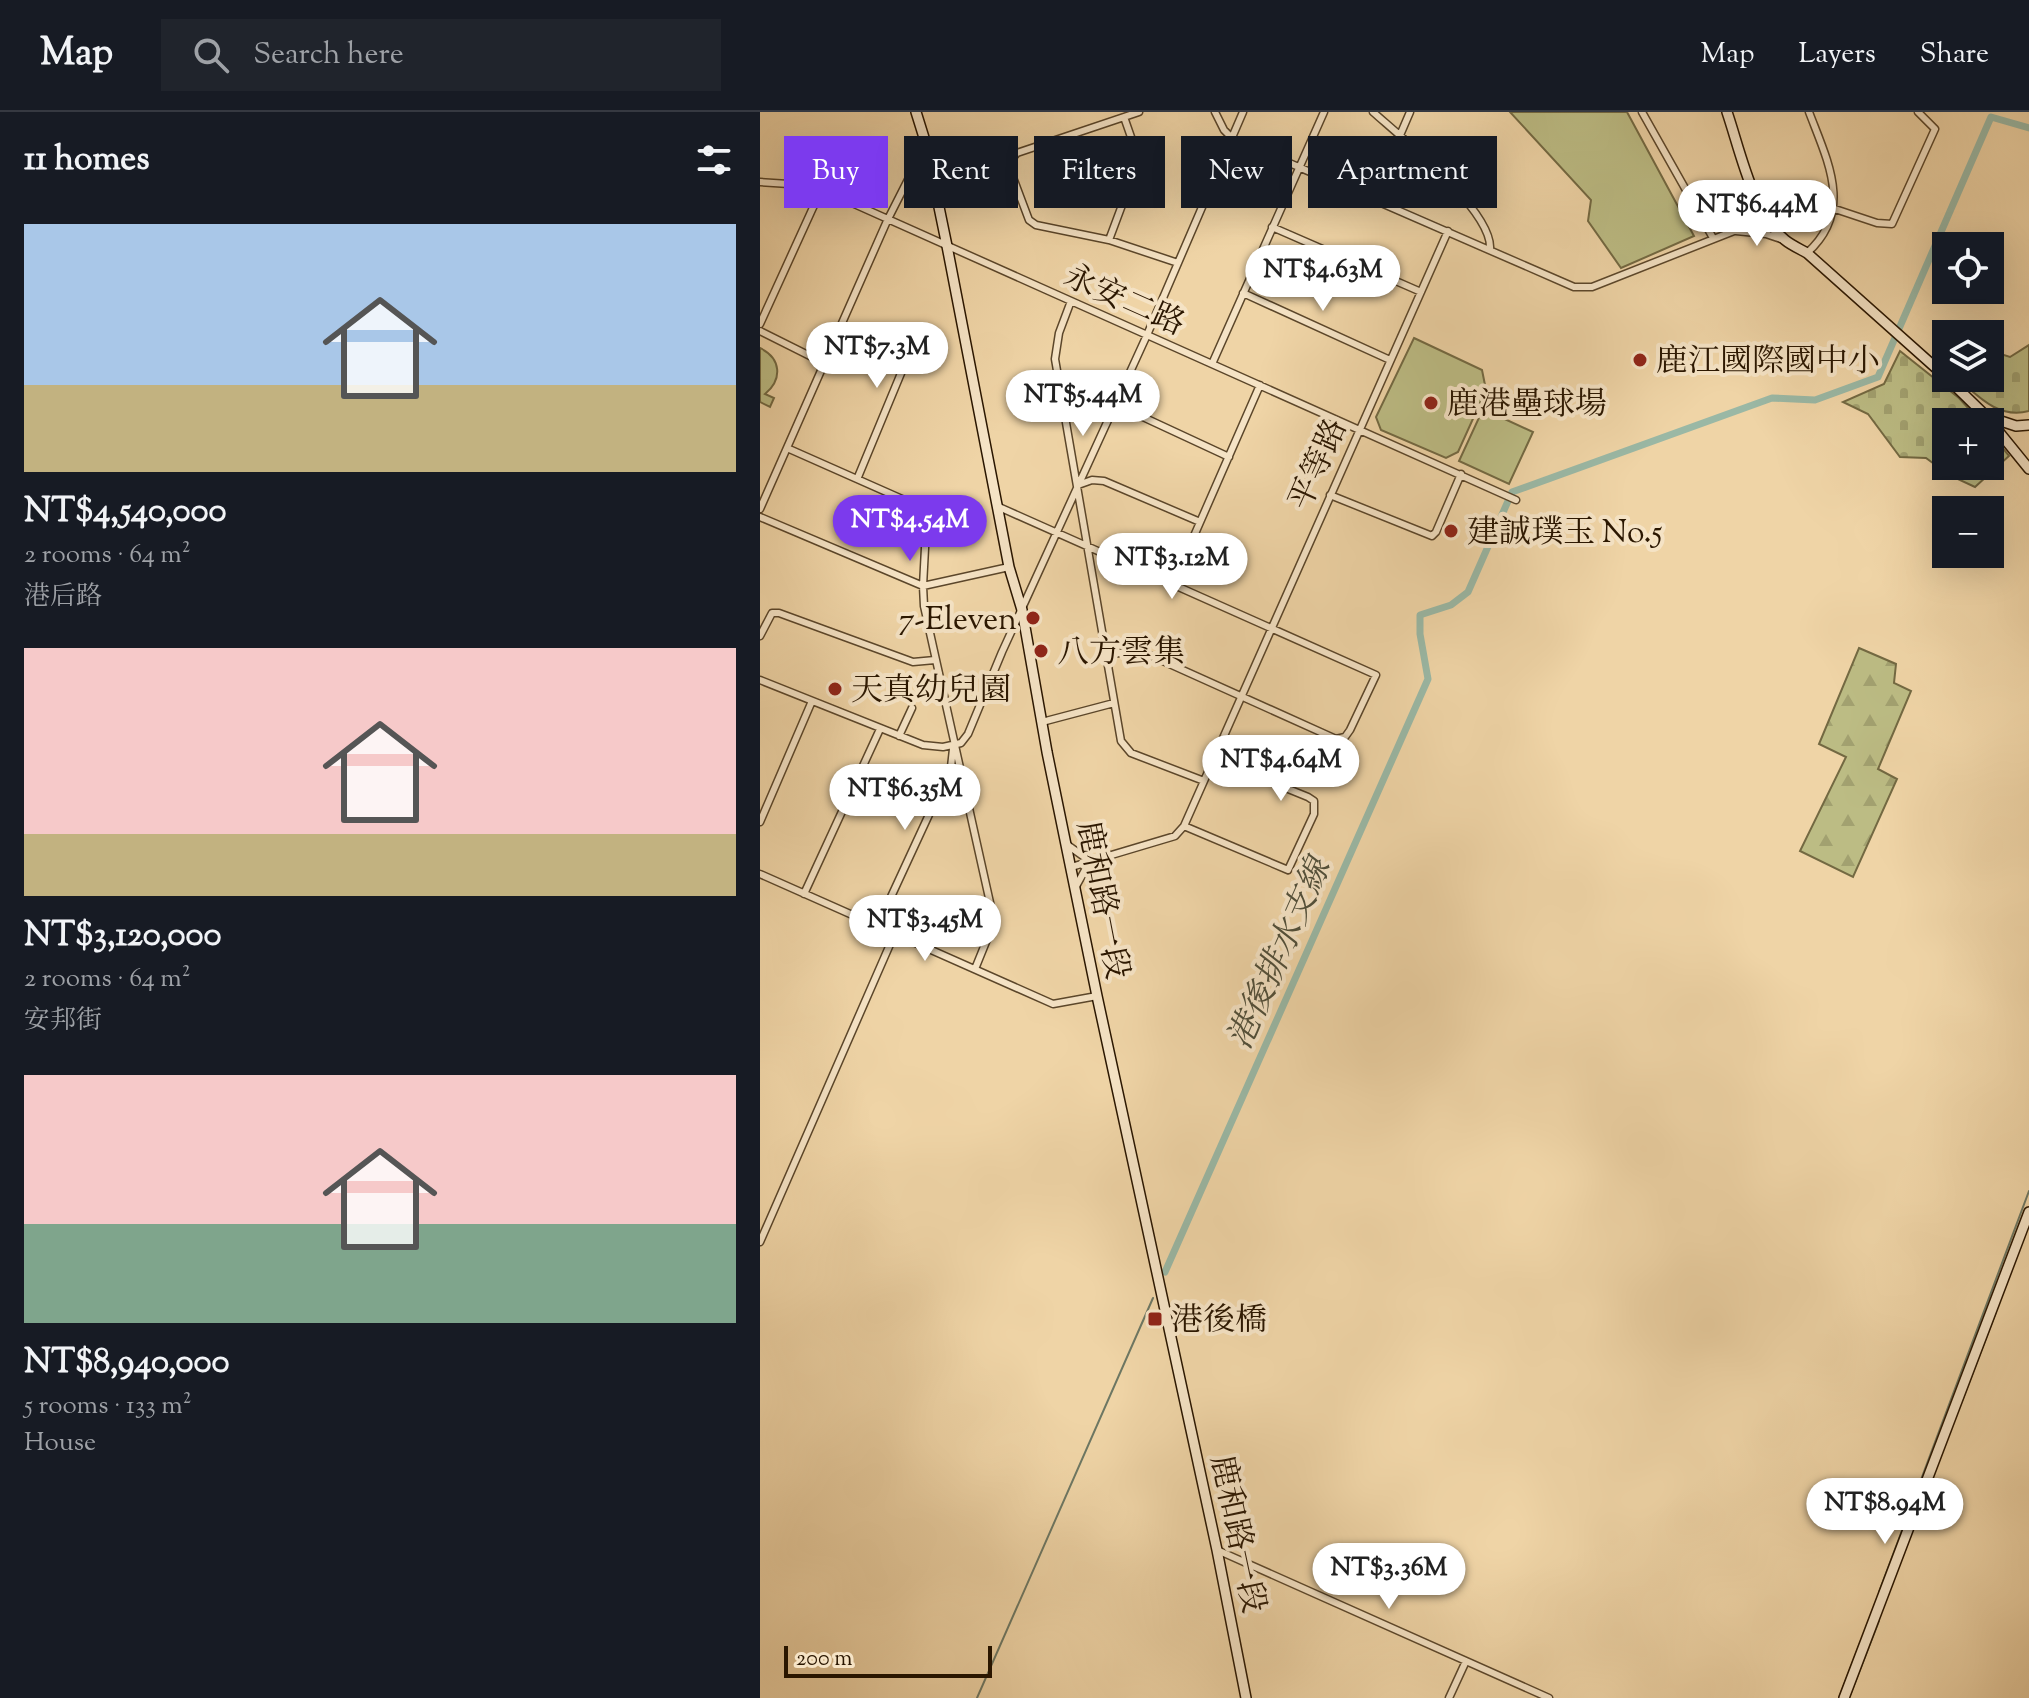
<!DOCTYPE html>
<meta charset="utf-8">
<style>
:root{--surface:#171b24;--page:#20242c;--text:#f1f3f6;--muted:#9ea1a6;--line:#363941;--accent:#7c3aed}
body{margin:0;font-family:"Sorts Mill Goudy","Noto Serif TC",serif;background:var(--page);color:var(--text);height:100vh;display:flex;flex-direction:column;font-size:30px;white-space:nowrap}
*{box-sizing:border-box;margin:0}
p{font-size:26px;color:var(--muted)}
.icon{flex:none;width:44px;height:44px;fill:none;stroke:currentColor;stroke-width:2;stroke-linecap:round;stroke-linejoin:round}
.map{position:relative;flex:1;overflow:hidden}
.panel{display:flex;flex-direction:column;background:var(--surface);width:760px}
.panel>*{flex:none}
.hud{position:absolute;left:24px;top:24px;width:760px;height:72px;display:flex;gap:16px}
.buttons{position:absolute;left:1172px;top:120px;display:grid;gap:16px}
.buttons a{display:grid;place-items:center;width:72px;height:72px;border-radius:0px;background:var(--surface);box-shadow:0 8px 32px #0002;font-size:40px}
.scale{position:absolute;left:24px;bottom:20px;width:208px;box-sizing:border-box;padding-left:8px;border:4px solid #2a1600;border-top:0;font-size:22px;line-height:28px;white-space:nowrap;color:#2a1600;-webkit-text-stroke:6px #f5e3c5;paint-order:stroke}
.price{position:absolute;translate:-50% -68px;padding:0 18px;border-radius:28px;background:#fff;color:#222;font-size:26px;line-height:52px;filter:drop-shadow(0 2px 4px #0008)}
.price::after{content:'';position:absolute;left:50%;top:48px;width:24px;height:18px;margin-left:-12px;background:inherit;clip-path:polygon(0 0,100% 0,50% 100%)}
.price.active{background:var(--accent);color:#fff}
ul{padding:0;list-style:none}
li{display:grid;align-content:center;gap:16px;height:424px;padding:0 24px}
li span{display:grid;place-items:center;height:248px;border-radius:0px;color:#555}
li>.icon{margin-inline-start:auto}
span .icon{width:144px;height:144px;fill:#fffc;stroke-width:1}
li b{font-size:34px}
h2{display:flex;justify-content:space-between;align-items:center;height:96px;padding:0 24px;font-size:34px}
.pill{padding:0 28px;border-radius:0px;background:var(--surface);box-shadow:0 8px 32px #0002;font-size:28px;line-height:72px}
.pill.active{background:var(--accent);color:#fff}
header{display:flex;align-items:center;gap:48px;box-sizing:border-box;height:112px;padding:0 40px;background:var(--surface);border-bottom:2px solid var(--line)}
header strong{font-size:38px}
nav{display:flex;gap:44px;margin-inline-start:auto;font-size:28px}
.search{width:560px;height:72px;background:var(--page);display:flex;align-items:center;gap:20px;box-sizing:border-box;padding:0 28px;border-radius:0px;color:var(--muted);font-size:30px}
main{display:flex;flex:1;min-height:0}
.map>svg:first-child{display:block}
.forest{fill:url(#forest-firs);stroke:#736942;stroke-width:2}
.cemetery{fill:url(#cemetery-stones);stroke:#736942;stroke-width:2}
.green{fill:#bcbc84;stroke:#736942;stroke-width:2}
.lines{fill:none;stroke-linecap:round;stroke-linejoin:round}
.stream{stroke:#6d7763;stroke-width:2}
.canal{stroke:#9ab8a5;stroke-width:7}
.street-casing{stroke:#5b462a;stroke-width:9}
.secondary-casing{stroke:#2a1600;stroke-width:12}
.street{stroke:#f5e3c5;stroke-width:6}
.secondary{stroke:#f5e3c5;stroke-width:9}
.poi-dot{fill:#8f2418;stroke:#f5e3c5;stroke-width:3}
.labels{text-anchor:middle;stroke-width:8;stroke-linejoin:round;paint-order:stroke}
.street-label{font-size:32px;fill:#2a1600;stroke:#f5e3c5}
.poi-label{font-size:32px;fill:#2a1600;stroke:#f5e3c5;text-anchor:start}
.water-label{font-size:34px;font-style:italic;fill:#514f3a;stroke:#f5e3c5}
</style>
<header>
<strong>Map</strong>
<div class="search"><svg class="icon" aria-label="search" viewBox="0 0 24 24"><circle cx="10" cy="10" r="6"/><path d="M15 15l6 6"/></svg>Search here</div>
<nav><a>Map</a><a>Layers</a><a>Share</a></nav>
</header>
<main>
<section class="panel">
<h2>11 homes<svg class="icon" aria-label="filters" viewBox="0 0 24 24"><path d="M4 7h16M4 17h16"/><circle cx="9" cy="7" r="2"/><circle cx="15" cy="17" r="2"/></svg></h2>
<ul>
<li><span style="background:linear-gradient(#a9c7e8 65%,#c2b280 0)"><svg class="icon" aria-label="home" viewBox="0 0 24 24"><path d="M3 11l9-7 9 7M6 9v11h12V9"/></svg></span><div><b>NT$4,540,000</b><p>2 rooms · 64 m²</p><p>港后路</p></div></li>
<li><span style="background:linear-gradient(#f6c9c9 75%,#c2b280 0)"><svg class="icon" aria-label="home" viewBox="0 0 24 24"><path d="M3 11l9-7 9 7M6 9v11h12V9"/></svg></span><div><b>NT$3,120,000</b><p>2 rooms · 64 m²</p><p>安邦街</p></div></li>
<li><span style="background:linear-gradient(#f6c9c9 60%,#7fa58c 0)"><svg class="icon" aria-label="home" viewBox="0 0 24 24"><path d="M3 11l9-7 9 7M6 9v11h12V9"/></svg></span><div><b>NT$8,940,000</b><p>5 rooms · 133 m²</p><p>House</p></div></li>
</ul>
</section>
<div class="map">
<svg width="1269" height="1586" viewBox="0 0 1269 1586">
<defs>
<pattern id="forest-firs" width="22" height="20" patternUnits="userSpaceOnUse" patternTransform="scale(2)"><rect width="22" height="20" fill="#bcbc84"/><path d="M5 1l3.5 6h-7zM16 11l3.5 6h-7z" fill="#a2a170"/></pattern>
<pattern id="cemetery-stones" width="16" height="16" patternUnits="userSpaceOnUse" patternTransform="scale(2)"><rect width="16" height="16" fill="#bcbc84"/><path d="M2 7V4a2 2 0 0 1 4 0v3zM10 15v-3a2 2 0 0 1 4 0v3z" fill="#a2a170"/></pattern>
</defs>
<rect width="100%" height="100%" fill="#efd4a6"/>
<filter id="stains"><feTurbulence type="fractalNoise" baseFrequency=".0025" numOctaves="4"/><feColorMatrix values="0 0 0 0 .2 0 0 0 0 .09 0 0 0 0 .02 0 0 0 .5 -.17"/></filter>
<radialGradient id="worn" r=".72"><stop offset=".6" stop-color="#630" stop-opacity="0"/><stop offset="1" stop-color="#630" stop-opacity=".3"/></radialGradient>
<!-- forest -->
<path class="forest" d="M1099,536L1136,552L1134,571L1151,579L1118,657L1137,667L1093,765L1040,739L1086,645L1059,632Z"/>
<!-- cemetery -->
<path class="cemetery" d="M1230,228L1235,230L1231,239L1250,245L1269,233V299C1238,307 1219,285 1197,266H1230Z
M1140,239L1199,286L1221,310H1186V354H1230V320L1249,344L1215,375L1189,363L1166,346L1140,345L1108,302L1083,290L1124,272Z"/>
<!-- green -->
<path class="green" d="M750,0H867L934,124L861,156L828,109L831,88Z
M654,226L722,258L726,278L698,340L686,346L621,318L616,305Z
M0,236C21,246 23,267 5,282L14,286L10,295L0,290Z
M723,297L773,320L749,372L699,349Z"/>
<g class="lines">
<!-- stream -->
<path class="stream" d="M1202,1289L1236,1200
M1119,1480L1269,1079
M217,1586L393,1186
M1079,1586L1100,1531
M1089,1586L1119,1509"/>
<!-- canal -->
<path class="canal" d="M405,1160L668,567L660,522V503L691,493L708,480L752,380L1012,286L1055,288L1118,265L1231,5L1269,16"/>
<defs>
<path id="street" d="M379,0L257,41L251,48L249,55L269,108L276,113L349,128L418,151
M455,0L464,18L472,26L814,175H832L1007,106
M613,0C641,25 733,99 730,137
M882,0L953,126
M0,70L44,73L83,87L756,388
M613,86L650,0
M1075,97L1117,111L1132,112L1175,17L1158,0
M512,115L661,180
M973,119L984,103L992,80
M976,119L1006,122L1024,128
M349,128L377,53L378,45L364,5
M1047,141C1094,99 1068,50 1049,0
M483,181L630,248
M311,189L299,221L295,247L361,629L371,641L444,669
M0,212L61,78
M81,214L137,237C144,241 144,246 144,254L98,365
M0,219L64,251
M452,252L564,0
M303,290L331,284L342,286L469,345
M27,336L167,398L163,474L164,494L233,804L232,815L215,857
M318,373L332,368L344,369L440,410
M570,383L672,424L676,420L701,362
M239,395L616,563L590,618L585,625L576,627L385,541L372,539L347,543
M0,397L127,109L166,32
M0,405L163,474L249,455
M413,472L500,273
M0,524L12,501H19L153,550L175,548
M0,568L163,633L183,635L201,631L208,622L242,540L387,223L483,0
M282,610L354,591
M139,624L152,596
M0,710L52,589
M424,714L528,758L554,702V689L548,685L454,647
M306,732L330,749L315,776
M311,755L415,724L424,714L688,119
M0,762L293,892L337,884
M44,782L120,617
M118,813L191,655L193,637
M0,1130L135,821
M457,1438L789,1586
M689,1586L706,1549"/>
<path id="secondary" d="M156,0L166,32L187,134L249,455L262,498L287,640L337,884L457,1438L486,1586
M967,0C980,38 993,102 1025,128C1031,133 1040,137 1047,141L1186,265
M1187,266L1226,304L1269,357
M1226,304L1256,314L1269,313
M1084,1586L1269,1100"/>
</defs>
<!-- street casing -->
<use href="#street" class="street-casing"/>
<!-- secondary casing -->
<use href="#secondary" class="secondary-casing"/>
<!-- street -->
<use href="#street" class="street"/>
<!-- secondary -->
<use href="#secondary" class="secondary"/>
</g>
<!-- markers -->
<g class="poi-dot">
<circle cx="880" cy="248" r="8"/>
<circle cx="671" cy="291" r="8"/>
<circle cx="691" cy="419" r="8"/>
<circle cx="273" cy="506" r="8"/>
<circle cx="281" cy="539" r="8"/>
<circle cx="75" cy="577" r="8"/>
<rect x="387" y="1199" width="16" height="16" rx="4"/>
</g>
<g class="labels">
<!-- street labels -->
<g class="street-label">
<text transform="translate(365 187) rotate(24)" y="11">永安二路</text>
<text transform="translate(557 352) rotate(-66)" y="11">平等路</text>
<text transform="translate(344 788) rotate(79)" y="11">鹿和路一段</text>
<text transform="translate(479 1422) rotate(78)" y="11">鹿和路一段</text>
</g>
<!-- poi labels -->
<g class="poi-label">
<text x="896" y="259">鹿江國際國中小</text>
<text x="687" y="302">鹿港壘球場</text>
<text x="707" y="430">建誠璞玉 No.5</text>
<text x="257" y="517" text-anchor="end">7-Eleven</text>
<text x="297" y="550">八方雲集</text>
<text x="91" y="588">天真幼兒園</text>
<text x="411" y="1218">港後橋</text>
</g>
<!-- water labels -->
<g class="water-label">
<text transform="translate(518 841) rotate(-66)" y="12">港後排水支線</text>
</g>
</g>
<rect width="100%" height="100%" filter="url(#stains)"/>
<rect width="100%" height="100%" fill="url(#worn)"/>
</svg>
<div class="buttons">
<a><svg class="icon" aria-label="locate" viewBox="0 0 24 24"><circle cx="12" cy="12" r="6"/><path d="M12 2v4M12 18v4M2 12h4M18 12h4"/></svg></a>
<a><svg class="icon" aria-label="layers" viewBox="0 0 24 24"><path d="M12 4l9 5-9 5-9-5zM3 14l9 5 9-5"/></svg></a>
<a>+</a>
<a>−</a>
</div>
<div class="scale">200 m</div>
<b class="price" style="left:997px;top:136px">NT$6.44M</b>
<b class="price" style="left:563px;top:201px">NT$4.63M</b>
<b class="price" style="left:117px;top:278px">NT$7.3M</b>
<b class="price" style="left:323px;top:326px">NT$5.44M</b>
<b class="price active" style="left:150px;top:451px">NT$4.54M</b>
<b class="price" style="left:412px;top:489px">NT$3.12M</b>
<b class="price" style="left:521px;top:691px">NT$4.64M</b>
<b class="price" style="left:145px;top:720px">NT$6.35M</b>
<b class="price" style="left:165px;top:851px">NT$3.45M</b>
<b class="price" style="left:1125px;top:1434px">NT$8.94M</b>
<b class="price" style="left:629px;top:1499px">NT$3.36M</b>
<div class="hud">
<a class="pill active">Buy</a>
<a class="pill">Rent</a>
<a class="pill">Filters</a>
<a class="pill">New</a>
<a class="pill">Apartment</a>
</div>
</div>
</main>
